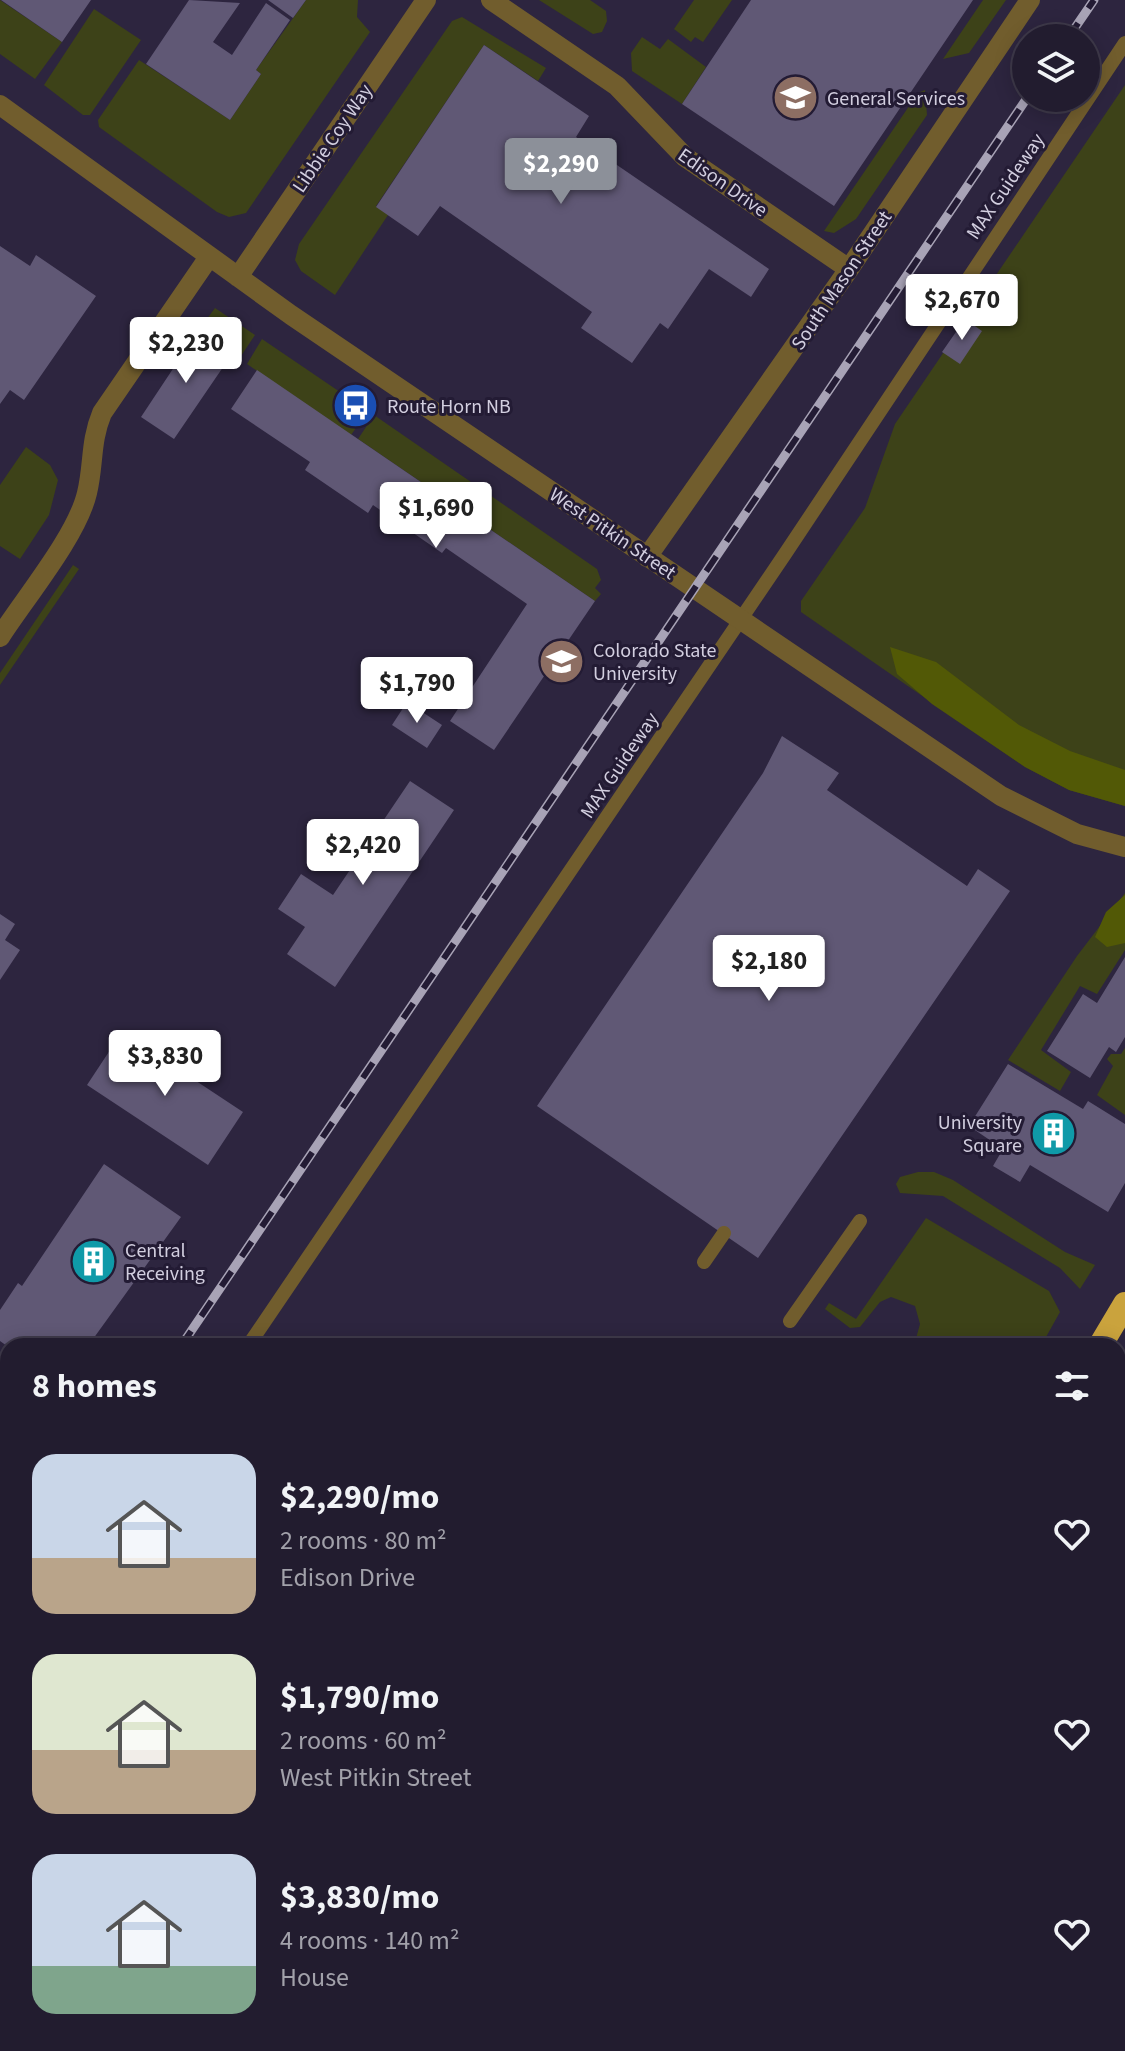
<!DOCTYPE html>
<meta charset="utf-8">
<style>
:root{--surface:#221c2f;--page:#2e293b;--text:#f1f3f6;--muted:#a2a1aa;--line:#3f3a4b;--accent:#8c9099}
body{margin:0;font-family:"Source Sans 3",sans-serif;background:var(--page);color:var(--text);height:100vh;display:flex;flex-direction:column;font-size:30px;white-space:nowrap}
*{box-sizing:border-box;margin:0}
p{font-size:26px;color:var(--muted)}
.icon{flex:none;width:44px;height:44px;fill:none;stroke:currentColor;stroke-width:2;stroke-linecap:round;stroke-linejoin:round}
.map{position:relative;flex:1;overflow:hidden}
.sheet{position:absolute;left:0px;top:1338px;width:1126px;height:714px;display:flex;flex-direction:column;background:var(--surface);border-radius:24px 24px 0 0;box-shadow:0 4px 20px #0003,0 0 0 2px var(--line)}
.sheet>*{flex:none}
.fabs{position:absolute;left:1012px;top:24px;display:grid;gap:16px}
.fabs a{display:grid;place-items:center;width:88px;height:88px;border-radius:50%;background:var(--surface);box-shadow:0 4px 20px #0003,0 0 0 2px var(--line);font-size:40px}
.price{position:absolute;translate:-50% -68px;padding:0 18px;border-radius:8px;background:#fff;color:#222;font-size:26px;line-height:52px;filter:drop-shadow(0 2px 4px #0008)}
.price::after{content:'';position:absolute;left:50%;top:48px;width:24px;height:18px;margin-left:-12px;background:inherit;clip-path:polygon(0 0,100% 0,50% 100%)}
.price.current{background:var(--accent);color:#fff}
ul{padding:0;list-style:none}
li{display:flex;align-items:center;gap:24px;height:200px;padding:0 32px}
li span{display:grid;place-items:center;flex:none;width:224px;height:160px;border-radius:24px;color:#555}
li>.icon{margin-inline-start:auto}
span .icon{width:96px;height:96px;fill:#fffc;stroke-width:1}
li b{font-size:34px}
h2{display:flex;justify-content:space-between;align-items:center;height:96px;padding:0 32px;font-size:34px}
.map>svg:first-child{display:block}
.green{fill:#3d4218}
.forest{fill:#525906}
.building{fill:#605875}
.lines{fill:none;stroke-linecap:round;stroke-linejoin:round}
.lane{stroke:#715d2d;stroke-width:14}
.street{stroke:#715d2d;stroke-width:20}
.highway{stroke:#caa33d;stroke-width:24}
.rail-casing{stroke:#a8a3b6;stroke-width:9}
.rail{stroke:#231b34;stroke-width:6;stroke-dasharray:18;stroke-linecap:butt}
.labels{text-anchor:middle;stroke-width:6;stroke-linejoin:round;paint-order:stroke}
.poi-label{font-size:20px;fill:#d2cedf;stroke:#231b34;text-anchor:start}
.street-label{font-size:20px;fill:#d2cedf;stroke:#231b34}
</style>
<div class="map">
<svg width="1125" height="2051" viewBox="0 0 1125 2051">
<rect width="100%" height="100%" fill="#2d253f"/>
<!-- green -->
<path class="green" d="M0,0L62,42L35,79L0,54Z
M306,0H358L357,17L370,32L246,213L229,217L217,212L99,127L98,120L139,60L230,120L261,74L256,70Z
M539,0H590L606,11L607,21L602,32L593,34Z
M694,0H732L703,42L695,37L691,42L674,29Z
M983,0H1006L969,53L943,59Z
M94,9L141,40L90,115H83L44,85Z
M462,17L546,68L538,81L484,45L376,206L388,215L335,295L301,271L295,260L299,244L452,21Z
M642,37L660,49L668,39L706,67L682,104L632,71L631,53Z
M1125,85V806L1069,790L1025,767L801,612V601L865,508L895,424Z
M925,90L927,115L856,219L834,233L824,231L918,93Z
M215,308L255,335L239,359L198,331Z
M262,339L368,411L351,435L247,364Z
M374,415L597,569L601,580L595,588L601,594L595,601L358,439Z
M26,447L50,465L58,480L49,515L20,559L0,546V485Z
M73,565L79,569L0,685V673Z
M1125,893V950L1097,994L1080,986L1041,1050L1071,1072L1060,1091L1008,1060L1077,956Z
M1125,1048V1115L1097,1095L1113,1066L1107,1059L1111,1054H1121Z
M918,1172H934L953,1180L1065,1252L1095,1265L1080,1289L1060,1268L943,1196L900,1193L896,1184L900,1177Z
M926,1218L1049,1291L1060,1312L1041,1346H914L920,1324L915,1306L891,1297L880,1302L860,1327L850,1328L825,1309L829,1303L856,1319Z
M1125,1507V2051H988L978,2044H1118V1519Z"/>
<!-- forest -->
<path class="forest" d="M890,647L936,662L1019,725L1070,751L1125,770V806L1069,790L1025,767L932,704L897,674Z
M1125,895V943L1107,947L1095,937L1106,912Z"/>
<!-- building -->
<path class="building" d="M1,0H91L62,42Z
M189,0L240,3L213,42L232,55L266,3L290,20L256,70L261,74L230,120L146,64Z
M268,0H306L293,18Z
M751,0H973L834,206L682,104Z
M484,45L589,116L576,137L769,269L751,297L709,269L668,329L660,323L632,363L581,328L592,312L440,206L418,236L376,207Z
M0,246L30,266L36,255L96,296L24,400L10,390L0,404Z
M965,319L982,331L960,364L942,352Z
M198,331L232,354L174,439L141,417Z
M257,370L595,601L494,750L450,721L527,604L446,548L442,553L373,505L368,513L305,470L310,462L231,409Z
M407,702L442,725L427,748L392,725Z
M782,736L839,773L827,790L885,830L967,886L978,869L1010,891L758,1258L537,1106L763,773Z
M410,781L454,810L335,987L287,954L305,927L278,909L301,874L333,895Z
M0,914L15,924L5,940L20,950L0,980Z
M1125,957V1037L1116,1052L1109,1047L1090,1078L1047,1051L1083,994L1097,1003Z
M122,1032L243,1112L208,1165L87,1085Z
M1008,1064L1083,1109L1088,1101L1125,1124V1183L1108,1212L1030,1165L1020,1182L993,1166L1003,1149L969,1126Z
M104,1164L181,1217L88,1346H7L0,1341V1310L18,1283L22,1286Z
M32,2044H186L196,2051H27Z
M210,2044H243L252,2050L256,2044H272L282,2051H205Z
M495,2044H553L556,2046L552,2051L526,2048L505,2051Z"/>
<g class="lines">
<!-- lane -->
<path class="lane" d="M704,1262L724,1233
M790,1321L860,1221
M248,1346L785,554L1125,43
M0,1720L8,1704"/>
<!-- street -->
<path class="street" d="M491,0L617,86L685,157L849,269
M0,105L291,315L1001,796L1077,834L1125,847
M238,277L426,0
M647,557L849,269L1030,0
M0,637C25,598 77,536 87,493C94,464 90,442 102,413L209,257
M0,1444L8,1450
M877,2044L887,2051"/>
<!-- highway -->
<path class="highway" d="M1100,1346L1125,1304
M1118,1454L1125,1442
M662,2051L667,2044
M710,2051L714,2044
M748,2051L752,2044"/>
<defs>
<path id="rail" d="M1068,38L1094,0
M181,1346L1027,98
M0,1612L8,1600"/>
</defs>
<!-- rail casing -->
<use href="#rail" class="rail-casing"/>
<!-- rail -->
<use href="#rail" class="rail"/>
</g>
<!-- icons -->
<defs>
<symbol id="university-disc" viewBox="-11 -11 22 22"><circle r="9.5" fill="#8d6e63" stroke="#231b34"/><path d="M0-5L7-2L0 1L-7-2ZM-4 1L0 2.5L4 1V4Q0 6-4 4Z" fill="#fff"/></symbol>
<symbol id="bus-disc" viewBox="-11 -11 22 22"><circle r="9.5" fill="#1a4fb4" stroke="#231b34"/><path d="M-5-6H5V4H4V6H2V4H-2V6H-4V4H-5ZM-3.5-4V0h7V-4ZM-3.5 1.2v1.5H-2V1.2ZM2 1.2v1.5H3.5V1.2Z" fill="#fff"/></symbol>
<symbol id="building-disc" viewBox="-11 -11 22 22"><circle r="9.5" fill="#0f9aa8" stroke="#231b34"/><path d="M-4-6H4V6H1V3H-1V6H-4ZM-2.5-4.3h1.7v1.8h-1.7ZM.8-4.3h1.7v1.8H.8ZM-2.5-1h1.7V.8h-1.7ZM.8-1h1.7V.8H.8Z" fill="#fff"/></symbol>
</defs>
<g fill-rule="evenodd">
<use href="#university-disc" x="770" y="72" width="51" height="51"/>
<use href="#bus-disc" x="330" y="380" width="51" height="51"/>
<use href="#university-disc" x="536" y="636" width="51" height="51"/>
<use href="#building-disc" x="1028" y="1108" width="51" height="51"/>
<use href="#building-disc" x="68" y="1236" width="51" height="51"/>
</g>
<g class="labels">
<!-- poi labels -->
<g class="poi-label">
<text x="827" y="105">General Services</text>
<text x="387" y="413">Route Horn NB</text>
<text x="593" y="657">Colorado State<tspan x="593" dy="23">University</tspan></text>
<text x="1022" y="1129" text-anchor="end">University<tspan x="1022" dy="23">Square</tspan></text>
<text x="125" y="1257">Central<tspan x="125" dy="23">Receiving</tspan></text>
</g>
<!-- street labels -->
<g class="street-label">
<text transform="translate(332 138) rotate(-56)" y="7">Libbie Coy Way</text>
<text transform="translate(723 182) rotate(35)" y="7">Edison Drive</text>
<text transform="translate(1005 186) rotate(-56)" y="7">MAX Guideway</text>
<text transform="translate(841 280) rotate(-56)" y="7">South Mason Street</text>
<text transform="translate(613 533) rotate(34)" y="7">West Pitkin Street</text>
<text transform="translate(619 765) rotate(-56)" y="7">MAX Guideway</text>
</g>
</g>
</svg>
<div class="fabs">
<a><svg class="icon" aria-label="layers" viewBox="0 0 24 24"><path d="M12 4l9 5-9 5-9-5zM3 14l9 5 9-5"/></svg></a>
</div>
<b class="price current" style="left:561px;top:206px">$2,290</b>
<b class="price" style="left:962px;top:342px">$2,670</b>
<b class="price" style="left:186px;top:385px">$2,230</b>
<b class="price" style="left:436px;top:550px">$1,690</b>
<b class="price" style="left:417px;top:725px">$1,790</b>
<b class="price" style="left:363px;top:887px">$2,420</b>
<b class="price" style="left:769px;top:1003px">$2,180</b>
<b class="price" style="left:165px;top:1098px">$3,830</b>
<section class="sheet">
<h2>8 homes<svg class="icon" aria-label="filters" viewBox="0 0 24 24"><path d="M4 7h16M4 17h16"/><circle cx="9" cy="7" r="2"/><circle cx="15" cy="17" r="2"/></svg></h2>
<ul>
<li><span style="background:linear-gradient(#c9d6e8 65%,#b9a48a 0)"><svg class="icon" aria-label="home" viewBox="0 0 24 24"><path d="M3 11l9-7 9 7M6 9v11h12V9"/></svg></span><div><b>$2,290/mo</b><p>2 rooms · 80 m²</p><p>Edison Drive</p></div><svg class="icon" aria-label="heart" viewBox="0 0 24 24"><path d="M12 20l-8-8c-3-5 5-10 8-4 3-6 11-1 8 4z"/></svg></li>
<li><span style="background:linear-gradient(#dfe7d0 60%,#b9a48a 0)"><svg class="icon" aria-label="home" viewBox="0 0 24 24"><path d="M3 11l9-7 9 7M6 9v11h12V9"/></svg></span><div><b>$1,790/mo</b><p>2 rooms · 60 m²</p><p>West Pitkin Street</p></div><svg class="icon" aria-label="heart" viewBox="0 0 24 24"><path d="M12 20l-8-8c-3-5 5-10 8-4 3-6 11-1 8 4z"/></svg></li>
<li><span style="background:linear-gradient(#c9d6e8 70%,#7fa58c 0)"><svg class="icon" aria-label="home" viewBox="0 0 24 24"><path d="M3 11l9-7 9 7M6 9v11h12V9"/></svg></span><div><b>$3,830/mo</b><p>4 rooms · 140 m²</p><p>House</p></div><svg class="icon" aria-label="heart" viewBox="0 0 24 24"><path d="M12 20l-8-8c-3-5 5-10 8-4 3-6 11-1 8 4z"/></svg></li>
</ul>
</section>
</div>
